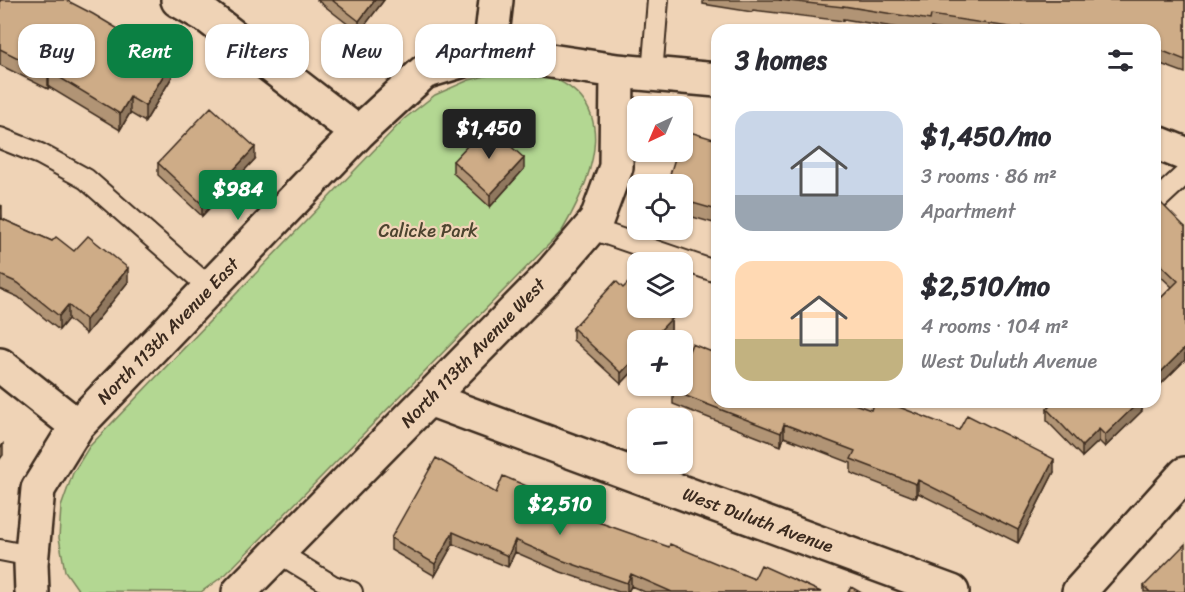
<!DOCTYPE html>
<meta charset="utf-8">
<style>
:root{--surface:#fff;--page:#f2f2f3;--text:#2b2b33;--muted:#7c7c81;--accent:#0b8043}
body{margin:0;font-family:Sriracha,sans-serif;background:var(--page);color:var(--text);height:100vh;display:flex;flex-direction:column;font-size:22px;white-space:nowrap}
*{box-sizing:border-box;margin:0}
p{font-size:20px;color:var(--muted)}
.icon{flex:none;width:33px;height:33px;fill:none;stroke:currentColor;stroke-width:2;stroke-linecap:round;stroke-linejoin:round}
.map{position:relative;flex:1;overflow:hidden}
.sheet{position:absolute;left:711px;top:24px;width:450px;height:384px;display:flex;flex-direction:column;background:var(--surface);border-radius:18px;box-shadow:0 2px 4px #0004}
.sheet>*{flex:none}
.hud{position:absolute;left:18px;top:24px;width:570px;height:54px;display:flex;gap:12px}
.needle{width:39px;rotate:224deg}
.controls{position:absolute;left:627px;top:96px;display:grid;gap:12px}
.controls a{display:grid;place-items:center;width:66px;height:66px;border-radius:12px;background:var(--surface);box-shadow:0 2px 4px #0004;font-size:30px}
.price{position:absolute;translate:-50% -51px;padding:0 14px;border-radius:6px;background:var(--accent);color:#fff;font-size:20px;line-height:39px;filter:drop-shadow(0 2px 3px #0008)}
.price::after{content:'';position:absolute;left:50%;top:36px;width:18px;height:14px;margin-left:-9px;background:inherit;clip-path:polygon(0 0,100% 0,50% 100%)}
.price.active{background:#222;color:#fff}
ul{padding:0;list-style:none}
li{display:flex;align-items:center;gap:18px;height:150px;padding:0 24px}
li span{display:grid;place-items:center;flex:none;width:168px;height:120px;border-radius:18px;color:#555}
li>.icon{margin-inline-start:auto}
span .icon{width:72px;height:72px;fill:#fffc;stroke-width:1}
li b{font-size:26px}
h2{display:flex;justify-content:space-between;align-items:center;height:72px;padding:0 24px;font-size:26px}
.tag{padding:0 21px;border-radius:18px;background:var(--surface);box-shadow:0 2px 4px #0004;font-size:21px;line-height:54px}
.tag.active{background:var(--accent);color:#fff}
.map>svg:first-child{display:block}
.green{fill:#b3d792;stroke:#778058;stroke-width:1.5}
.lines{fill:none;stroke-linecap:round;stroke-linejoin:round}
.service-casing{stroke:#3b2a1e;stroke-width:24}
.minor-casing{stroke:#3b2a1e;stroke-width:38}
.service{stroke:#efd3b6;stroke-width:20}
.minor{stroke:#efd3b6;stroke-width:33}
.wall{fill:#b19474;stroke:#3b2a1e;stroke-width:1.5}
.shaded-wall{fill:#90785e;stroke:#3b2a1e;stroke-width:1.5}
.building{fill:#ceac87;stroke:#3b2a1e;stroke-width:1.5}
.labels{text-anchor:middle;stroke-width:4.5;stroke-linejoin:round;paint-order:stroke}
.park-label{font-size:18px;fill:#4d442f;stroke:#efd3b6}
.street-label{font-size:18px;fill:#3b2a1e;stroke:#efd3b6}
</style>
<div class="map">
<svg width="1185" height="592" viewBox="0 0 1185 592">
<rect width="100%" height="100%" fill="#efd3b6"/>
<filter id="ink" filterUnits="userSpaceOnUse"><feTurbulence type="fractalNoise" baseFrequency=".0167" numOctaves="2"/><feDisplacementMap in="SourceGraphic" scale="12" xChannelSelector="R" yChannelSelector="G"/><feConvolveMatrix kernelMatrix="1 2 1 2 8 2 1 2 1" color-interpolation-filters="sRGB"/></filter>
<g filter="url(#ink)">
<!-- green -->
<path class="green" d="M502,72C513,72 527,69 538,73C624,97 595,174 562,231L226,574L201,592L79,591L65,571L59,538L61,507L73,473L89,447L404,119L435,95L469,80Z"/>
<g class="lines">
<defs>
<path id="service" d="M652,74L658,0
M0,138L40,154L86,179L210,288
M1155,202L1185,174
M589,228L717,272
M0,550L31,556
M279,553L333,586L352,592"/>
<path id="minor" d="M178,0L208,17L358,133
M490,52L496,0
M1155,142L1185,154
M0,365L77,426
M429,399L952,592
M32,592L31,564L38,489L77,426L358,133L424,72L490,52L617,71L717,80
M239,592L549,276L596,221L616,167L617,71
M1079,592L1185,474"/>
</defs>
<!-- service casing -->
<use href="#service" class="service-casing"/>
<!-- minor casing -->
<use href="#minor" class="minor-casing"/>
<!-- service -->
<use href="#service" class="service"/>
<!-- minor -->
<use href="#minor" class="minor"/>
</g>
<!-- wall -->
<path class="wall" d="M0,0L172,77L145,122L130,113L120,130L49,87L48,89L0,65Z
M317,0H384L359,33Z
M703,0H1185V73L1155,62V30H942L931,28V30H912L843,19V21L753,10L752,12L703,4Z
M717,140V224L682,214V184Z
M255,159L202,216L158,175V163Z
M453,161L524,169L490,207L453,173Z
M0,204L2,219L74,251L128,282L86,334L68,319L59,330L18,297L0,289Z
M1155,207L1185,227V360L1155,390V304L1172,287L1155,271Z
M623,288L687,304L671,320V330L661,340H638V366L621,384L573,340V328Z
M673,391L717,402L871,410L1054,472L1018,543L918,493L916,498L851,473V463L784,437L781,446L673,404Z
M1142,403V411L1105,447L1099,441L1082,457L1047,421V409Z
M496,493L564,510L754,579L821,592H645L631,586L628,592H619L561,572L515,552L508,567L453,544L435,576L391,550V538Z
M1144,586L1185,592H1144Z"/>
<!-- shaded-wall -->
<path class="shaded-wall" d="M375,0H384L359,33V21Z
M172,61V77L145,122V106Z
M49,71V87L48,89V73Z
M130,97V113L120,130V114Z
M255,147V159L202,216V204Z
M524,158V169L490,207V195Z
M2,205V219L0,224V210Z
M128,268V282L86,334V320Z
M687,292V304L671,320V330L661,340H651L663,316L671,308H682V296Z
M68,305V319L59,330V316Z
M1185,348V360L1155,390V378Z
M638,355V366L621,384V373Z
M1138,402H1143L1142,403V411L1105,447V435Z
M784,424V437L781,446V433Z
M1099,429V441L1082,457V446Z
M3,444V455L0,459V448Z
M1054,459V472L1018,543V530Z
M918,480V493L916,498V484Z
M453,532V544L435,576V564Z
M515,540V552L508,567V556Z
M631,574V586L628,592H627V583Z"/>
<!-- building -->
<path class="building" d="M0,0H66L93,14L172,61L145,106L130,97L120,114L49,71L48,73L0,49Z
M332,0H375L359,21Z
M779,0H1185V60L1155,48V30H1046L1023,26L1022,29L931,15L930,20L843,6V7Z
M211,107L255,147L202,204L158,163Z
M487,125L524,158L490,195L453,161Z
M683,130L717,140V210L682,200V184H667L677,152H682Z
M1160,202L1185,227V348L1155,378V304L1178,281L1155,259V207Z
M0,218L52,241L56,237L74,251L88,236L128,268L86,320L68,305L59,316L18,283L0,275Z
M652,258L657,262H648Z
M638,273V308H671L663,316L671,319L651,340H638V355L621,373L573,328L616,281L623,288Z
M682,288L687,292L682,296Z
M692,344L717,354V402H849L871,410L874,402H886L959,430L967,415L1054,459L1018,530L918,480L916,484L851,459L855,451L784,424L781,433L673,391L675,386H682V367Z
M1054,402H1139L1105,435L1099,429L1082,446L1047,409Z
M436,458L496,493L503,476L564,502L561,509L669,547L670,544L754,579L761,565L821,592H672L631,574L627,583L561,560L515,540L508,556L453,532L435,564L391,538Z
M1185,544V592H1150L1144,586Z
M851,587L860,592H848Z"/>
</g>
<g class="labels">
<!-- park labels -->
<g class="park-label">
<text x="428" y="237">Calicke Park</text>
</g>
<!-- street labels -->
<g class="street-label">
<text transform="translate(168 331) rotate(-46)" y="6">North 113th Avenue East</text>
<text transform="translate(473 353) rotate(-46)" y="6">North 113th Avenue West</text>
<text transform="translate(758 520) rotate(20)" y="6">West Duluth Avenue</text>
</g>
</g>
</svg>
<div class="controls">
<a><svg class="needle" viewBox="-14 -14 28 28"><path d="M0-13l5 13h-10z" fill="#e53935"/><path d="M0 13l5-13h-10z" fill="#7c7c81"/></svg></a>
<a><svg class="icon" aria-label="locate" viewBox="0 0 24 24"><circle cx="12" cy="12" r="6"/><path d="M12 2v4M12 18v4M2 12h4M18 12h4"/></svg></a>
<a><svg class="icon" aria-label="layers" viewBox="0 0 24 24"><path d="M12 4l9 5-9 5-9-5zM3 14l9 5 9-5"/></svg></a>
<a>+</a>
<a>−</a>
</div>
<b class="price active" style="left:489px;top:160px">$1,450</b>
<b class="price" style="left:238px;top:221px">$984</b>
<b class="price" style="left:560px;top:536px">$2,510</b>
<div class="hud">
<a class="tag">Buy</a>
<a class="tag active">Rent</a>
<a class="tag">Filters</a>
<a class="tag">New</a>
<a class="tag">Apartment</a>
</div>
<section class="sheet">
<h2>3 homes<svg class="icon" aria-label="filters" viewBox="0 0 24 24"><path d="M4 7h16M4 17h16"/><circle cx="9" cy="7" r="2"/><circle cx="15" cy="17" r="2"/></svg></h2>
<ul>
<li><span style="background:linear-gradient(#c9d6e8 70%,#9aa5b1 0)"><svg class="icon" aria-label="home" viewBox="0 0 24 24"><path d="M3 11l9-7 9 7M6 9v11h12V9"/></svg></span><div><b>$1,450/mo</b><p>3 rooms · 86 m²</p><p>Apartment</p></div></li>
<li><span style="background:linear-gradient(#ffd9b3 65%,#c2b280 0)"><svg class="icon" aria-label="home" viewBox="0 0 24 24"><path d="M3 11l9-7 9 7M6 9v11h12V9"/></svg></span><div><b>$2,510/mo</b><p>4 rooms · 104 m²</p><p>West Duluth Avenue</p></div></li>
</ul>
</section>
</div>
